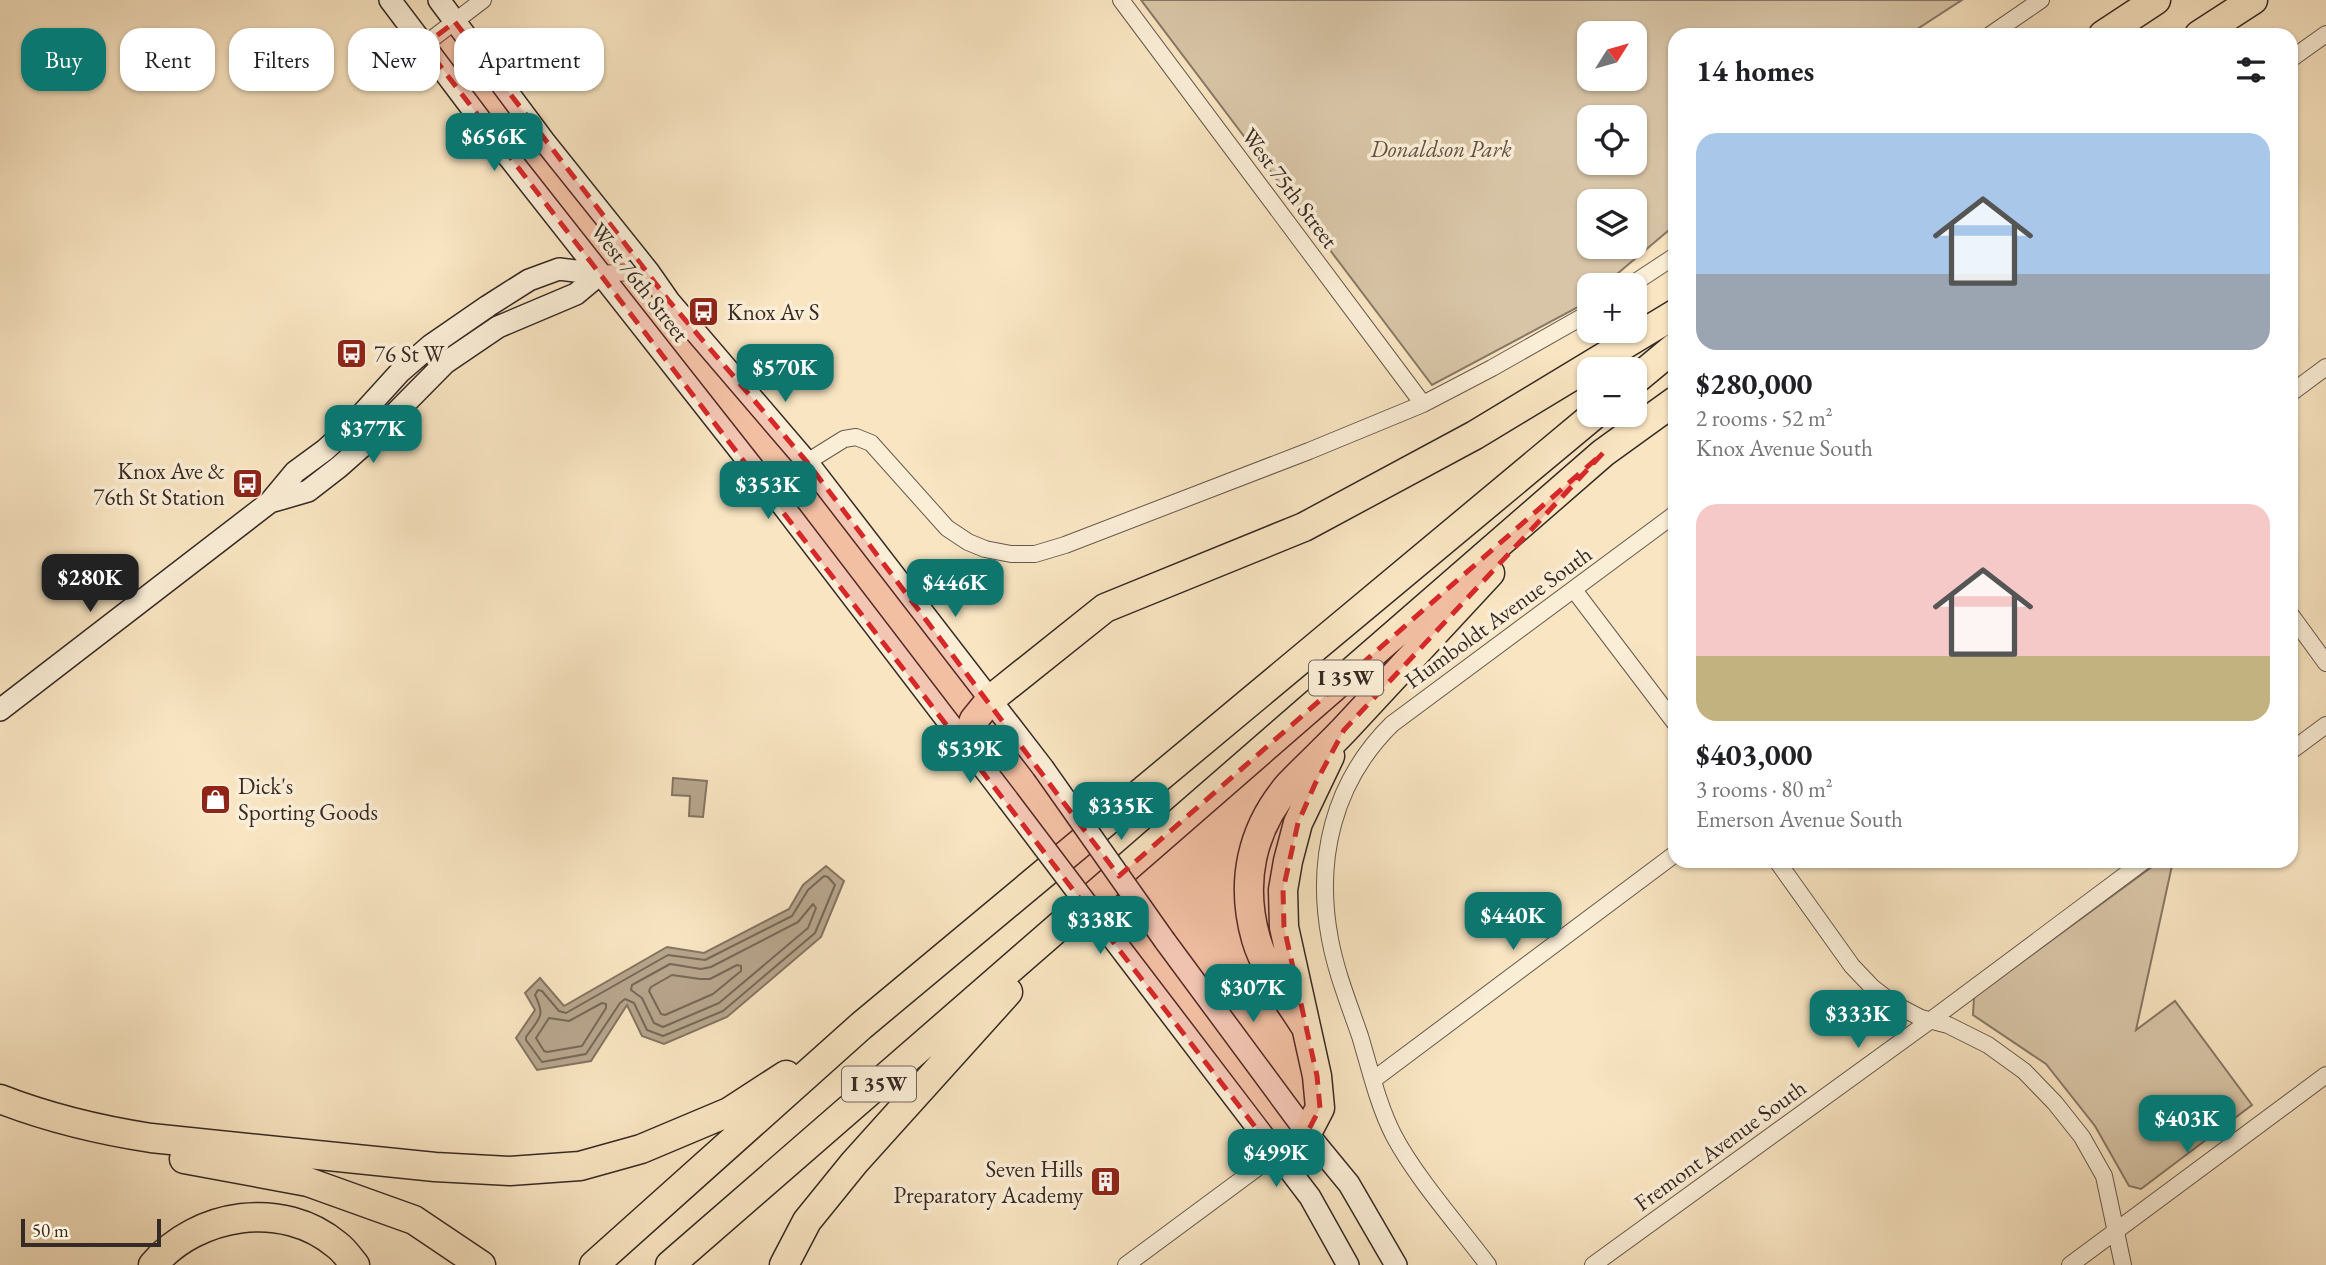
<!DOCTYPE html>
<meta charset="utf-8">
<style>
:root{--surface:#fff;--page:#f6f6f6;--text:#202124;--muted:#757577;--accent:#0f766e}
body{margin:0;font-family:"EB Garamond",serif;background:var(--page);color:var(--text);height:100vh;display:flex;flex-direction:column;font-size:26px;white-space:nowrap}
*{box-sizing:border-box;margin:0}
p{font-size:23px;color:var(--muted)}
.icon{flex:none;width:38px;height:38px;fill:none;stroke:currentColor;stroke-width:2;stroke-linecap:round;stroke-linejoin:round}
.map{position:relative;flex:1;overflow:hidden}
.details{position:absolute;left:1668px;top:28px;width:630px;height:840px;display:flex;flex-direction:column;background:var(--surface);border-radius:21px;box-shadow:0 2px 5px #0004}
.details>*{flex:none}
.top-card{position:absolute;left:21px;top:28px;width:665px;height:63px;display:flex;gap:14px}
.needle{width:46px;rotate:53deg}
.controls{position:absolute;left:1577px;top:21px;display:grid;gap:14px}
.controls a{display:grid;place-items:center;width:70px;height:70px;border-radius:14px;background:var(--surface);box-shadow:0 2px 5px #0004;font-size:35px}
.scale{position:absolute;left:21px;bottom:18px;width:140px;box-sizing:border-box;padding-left:7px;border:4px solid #362a24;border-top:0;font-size:19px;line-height:24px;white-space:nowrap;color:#362a24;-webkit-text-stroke:5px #fbeed7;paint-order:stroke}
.price{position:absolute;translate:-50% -60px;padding:0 16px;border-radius:14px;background:var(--accent);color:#fff;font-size:23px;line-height:46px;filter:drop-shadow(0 2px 4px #0008)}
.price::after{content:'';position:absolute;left:50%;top:42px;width:21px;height:16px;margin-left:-10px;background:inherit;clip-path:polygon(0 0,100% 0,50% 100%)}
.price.on{background:#222;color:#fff}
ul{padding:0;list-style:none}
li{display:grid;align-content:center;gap:14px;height:371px;padding:0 28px}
li span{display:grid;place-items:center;height:217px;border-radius:21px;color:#555}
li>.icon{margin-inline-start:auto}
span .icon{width:126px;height:126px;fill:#fffc;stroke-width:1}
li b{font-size:30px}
h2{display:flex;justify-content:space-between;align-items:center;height:84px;padding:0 28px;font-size:30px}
.chip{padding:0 24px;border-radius:21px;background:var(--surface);box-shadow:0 2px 5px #0004;font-size:24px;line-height:63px}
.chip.on{background:var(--accent);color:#fff}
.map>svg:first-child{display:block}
.green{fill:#d8c5a7;stroke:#877866;stroke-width:2;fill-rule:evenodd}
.water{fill:#b7a58c;stroke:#837462;stroke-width:2}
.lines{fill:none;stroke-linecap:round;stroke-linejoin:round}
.shore{stroke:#766858;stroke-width:2}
.street-casing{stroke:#67594c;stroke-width:18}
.secondary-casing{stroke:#362a24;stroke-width:24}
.highway-casing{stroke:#362a24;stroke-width:31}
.street{stroke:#fbeed7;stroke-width:16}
.secondary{stroke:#fbeed7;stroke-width:21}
.highway{stroke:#f9e5c2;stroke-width:28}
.secondary-bridge-casing{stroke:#362a24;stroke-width:24;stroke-linecap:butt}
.secondary-bridge{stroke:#fbeed7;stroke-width:21}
.marked{fill:#d62828;fill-opacity:0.2;stroke:#d62828;stroke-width:5;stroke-dasharray:14 9;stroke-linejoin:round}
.labels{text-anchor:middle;stroke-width:7;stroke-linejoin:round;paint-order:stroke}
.shield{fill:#fbeed7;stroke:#71655a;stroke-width:2}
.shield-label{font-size:21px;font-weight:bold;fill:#362a24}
.park-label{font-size:23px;font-style:italic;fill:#5e5145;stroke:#fbeed7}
.street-label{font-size:23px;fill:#362a24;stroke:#fbeed7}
.poi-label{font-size:23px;fill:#362a24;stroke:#fbeed7;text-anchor:start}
</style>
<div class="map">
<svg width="2326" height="1265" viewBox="0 0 2326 1265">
<rect width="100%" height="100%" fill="#f9e5c2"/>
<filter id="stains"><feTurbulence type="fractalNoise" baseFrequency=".00286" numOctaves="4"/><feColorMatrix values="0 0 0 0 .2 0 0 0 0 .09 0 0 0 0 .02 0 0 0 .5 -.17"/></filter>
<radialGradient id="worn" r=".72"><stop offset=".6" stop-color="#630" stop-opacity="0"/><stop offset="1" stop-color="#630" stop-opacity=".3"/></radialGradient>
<!-- green -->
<path class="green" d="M1141,0H1962L1908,35H1675V225L1604,285H1589V298L1580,306L1432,385ZM1589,33H1634V79H1589ZM1589,117H1634V163H1589ZM1589,201H1634V247H1589Z
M2160,861H2173L2136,1030L2175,1001L2252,1105L2141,1189L2129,1186L2095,1126L2046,1064L1973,1015L1974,997Z"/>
<!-- water -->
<path class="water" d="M673,778L707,781L703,817L689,816L690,796L672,795Z
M826,866L844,881L821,937L727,1017L664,1044L642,1036L627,1005L591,1061L537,1070L516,1038L535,1010L525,993L540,978L564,1006L667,947L704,953L789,909L803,885Z"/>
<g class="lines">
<!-- shore -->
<path class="shore" d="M824,876L828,877L835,885L815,933L723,1011L663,1036L647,1030L634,1003L625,999L620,1003L586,1054L542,1062L526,1040V1037C539,1018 546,1017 535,995L538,990L542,991L559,1011L566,1013L668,955L705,960L792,916L808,890Z
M813,904L816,908L808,928L719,1003L663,1027L654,1023L642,998L631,990L632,985L670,964L701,969L711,967L798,922Z
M737,965L741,966V971L713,994L665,1015L661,1014L649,991L651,987L672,975L700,979H710Z
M602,1003L606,1004V1008L582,1046L547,1052L544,1051L536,1038L549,1018L569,1021Z"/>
<defs>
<path id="street" d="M1121,0L1423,404
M1990,35L2041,0
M424,45L483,0
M2291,59L2326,34
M600,274L648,271
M1631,285L1675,256
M2291,393L2326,367
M807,462L844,439L856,437L871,443L947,528L968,542L985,549L1011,554H1035L1065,545L1309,451L1423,404L1492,368L1589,313
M1574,590L1675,723
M2291,615L2326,663
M2291,751L2326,725
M1777,861L1852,966L1872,987L1894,1004L1921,1018L1948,1025L1988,1045L2024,1071L2055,1103L2082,1137L2104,1176L2123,1265
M1373,1080L1675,854
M1126,1265L1276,1154
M1488,1265C1458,1225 1417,1179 1394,1136C1378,1105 1370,1069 1360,1036C1349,1004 1336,972 1330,939C1315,860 1333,782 1392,724L1675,514
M1593,1265L1931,1020L2144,861
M2070,1265L2326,1075"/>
<path id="secondary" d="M390,0L507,155L770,489L1008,800
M439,0L544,141L648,271L669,301L807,462L1043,768
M270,502L308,491L339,467L365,444L445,363L498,327L576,294L600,274
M0,710L270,502L295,472L325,450L350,427L400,372L430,346L488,306L529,280L559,269L600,274
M1098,919L1310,1197L1348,1265
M1165,941L1307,1133L1349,1184L1396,1265"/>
<path id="highway" d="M2103,35L2156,0
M2199,35L2253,0
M1634,381L1675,347
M965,745L974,720L991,699L1105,608L1304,527L1475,435L1675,314
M1305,1026C1288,999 1265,970 1256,939C1240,883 1251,829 1289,785C1307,766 1327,748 1345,729C1393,677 1441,625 1490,573
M0,1099C49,1118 99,1130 151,1138L435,1167L510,1171L580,1166L641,1149L729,1112L786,1075
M1307,1133L1320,1108L1317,1076L1284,927L1283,890L1288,861L1298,823L1330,756
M184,1159L308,1182L414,1220L481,1265
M153,1265C197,1213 283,1199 337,1245C344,1250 349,1258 355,1265
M594,1265L861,1026L1594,415
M670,1265L1603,453L1675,401
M784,1265L807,1221L854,1163L1008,992"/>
</defs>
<!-- street casing -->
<use href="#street" class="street-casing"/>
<!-- secondary casing -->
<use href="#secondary" class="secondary-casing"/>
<!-- highway casing -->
<use href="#highway" class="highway-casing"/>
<!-- street -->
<use href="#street" class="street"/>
<!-- secondary -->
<use href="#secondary" class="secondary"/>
<!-- highway -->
<use href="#highway" class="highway"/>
<defs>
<path id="secondary-bridge" d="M1043,768L1165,941
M1008,800L1098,919"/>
</defs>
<!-- secondary-bridge casing -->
<use href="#secondary-bridge" class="secondary-bridge-casing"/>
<!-- secondary-bridge -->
<use href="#secondary-bridge" class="secondary-bridge"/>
</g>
<!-- marked area -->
<path class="marked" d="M455,22L669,301L807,462L1119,876L1603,453L1344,730L1315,784L1298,823L1283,890L1284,927L1317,1076L1320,1108L1307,1133L1276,1154L424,45Z"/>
<!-- icons -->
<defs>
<symbol id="bus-square" viewBox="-11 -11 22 22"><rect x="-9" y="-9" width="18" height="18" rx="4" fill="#8f2418" stroke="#fbeed7"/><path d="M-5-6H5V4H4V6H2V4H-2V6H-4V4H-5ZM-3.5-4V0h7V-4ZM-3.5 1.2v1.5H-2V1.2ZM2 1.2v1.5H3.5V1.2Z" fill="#fff"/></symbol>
<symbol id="shop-square" viewBox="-11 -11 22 22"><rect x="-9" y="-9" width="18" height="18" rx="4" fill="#8f2418" stroke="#fbeed7"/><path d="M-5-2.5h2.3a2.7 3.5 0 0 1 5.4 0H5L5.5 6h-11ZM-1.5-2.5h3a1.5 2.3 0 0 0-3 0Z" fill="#fff"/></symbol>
<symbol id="building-square" viewBox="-11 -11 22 22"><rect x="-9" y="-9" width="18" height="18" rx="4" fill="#8f2418" stroke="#fbeed7"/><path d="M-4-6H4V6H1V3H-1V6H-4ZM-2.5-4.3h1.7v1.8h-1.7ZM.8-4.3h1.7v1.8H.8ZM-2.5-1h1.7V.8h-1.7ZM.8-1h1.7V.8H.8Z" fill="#fff"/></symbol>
</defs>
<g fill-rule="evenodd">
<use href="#bus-square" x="686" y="294" width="35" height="35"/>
<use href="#bus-square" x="334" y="336" width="35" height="35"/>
<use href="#bus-square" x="230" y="466" width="35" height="35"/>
<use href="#shop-square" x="198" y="782" width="35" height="35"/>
<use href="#building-square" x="1088" y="1164" width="35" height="35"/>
</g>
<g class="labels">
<!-- shield labels -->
<g class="shield">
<rect x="1309" y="660.5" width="74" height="35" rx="5"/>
<rect x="842" y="1066.5" width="74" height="35" rx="5"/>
</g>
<g class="shield-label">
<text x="1346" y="685">I 35W</text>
<text x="879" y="1091">I 35W</text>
</g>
<!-- park labels -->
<g class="park-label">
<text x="1441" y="157">Donaldson Park</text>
</g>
<!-- street labels -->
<g class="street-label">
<text transform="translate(1290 188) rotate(53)" y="8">West 75th Street</text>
<text transform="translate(640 282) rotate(52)" y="8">West 76th Street</text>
<text transform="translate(1498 617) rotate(-36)" y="8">Humboldt Avenue South</text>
<text transform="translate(1720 1145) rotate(-36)" y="8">Fremont Avenue South</text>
</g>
<!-- poi labels -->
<g class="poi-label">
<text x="727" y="320">Knox Av S</text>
<text x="374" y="362">76 St W</text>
<text x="225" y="479" text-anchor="end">Knox Ave &amp;<tspan x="225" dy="26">76th St Station</tspan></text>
<text x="238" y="794">Dick's<tspan x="238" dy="26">Sporting Goods</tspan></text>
<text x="1083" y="1177" text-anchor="end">Seven Hills<tspan x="1083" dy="26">Preparatory Academy</tspan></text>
</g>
</g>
<rect width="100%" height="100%" filter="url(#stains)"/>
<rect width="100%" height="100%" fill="url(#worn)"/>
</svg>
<div class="controls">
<a><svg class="needle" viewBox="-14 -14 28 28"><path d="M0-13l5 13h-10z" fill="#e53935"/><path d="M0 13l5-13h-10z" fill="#757577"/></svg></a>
<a><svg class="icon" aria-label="locate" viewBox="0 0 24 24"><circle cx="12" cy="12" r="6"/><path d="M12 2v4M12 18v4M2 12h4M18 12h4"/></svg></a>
<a><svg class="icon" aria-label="layers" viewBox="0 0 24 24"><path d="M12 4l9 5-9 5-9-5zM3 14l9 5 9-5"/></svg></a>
<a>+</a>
<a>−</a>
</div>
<div class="scale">50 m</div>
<b class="price" style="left:494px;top:173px">$656K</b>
<b class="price" style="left:785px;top:404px">$570K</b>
<b class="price" style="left:373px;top:465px">$377K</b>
<b class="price" style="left:768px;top:521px">$353K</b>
<b class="price on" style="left:90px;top:614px">$280K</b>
<b class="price" style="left:955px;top:619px">$446K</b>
<b class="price" style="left:970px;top:785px">$539K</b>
<b class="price" style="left:1121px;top:842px">$335K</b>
<b class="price" style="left:1513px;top:952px">$440K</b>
<b class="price" style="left:1100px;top:956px">$338K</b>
<b class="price" style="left:1253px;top:1024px">$307K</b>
<b class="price" style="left:1858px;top:1050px">$333K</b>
<b class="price" style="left:2187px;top:1155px">$403K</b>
<b class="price" style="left:1276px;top:1189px">$499K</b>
<div class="top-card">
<a class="chip on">Buy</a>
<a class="chip">Rent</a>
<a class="chip">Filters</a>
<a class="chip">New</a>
<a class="chip">Apartment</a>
</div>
<section class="details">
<h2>14 homes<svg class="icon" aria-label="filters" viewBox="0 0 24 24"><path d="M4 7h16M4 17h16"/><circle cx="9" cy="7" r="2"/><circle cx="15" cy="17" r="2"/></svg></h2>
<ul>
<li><span style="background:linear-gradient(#a9c7e8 65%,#9aa5b1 0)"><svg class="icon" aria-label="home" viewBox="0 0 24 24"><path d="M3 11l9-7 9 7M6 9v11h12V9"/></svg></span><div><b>$280,000</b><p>2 rooms · 52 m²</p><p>Knox Avenue South</p></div></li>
<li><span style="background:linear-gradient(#f6c9c9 70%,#c2b280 0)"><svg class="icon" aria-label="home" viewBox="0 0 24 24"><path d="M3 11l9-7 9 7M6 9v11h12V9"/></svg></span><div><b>$403,000</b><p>3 rooms · 80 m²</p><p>Emerson Avenue South</p></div></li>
</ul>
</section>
</div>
